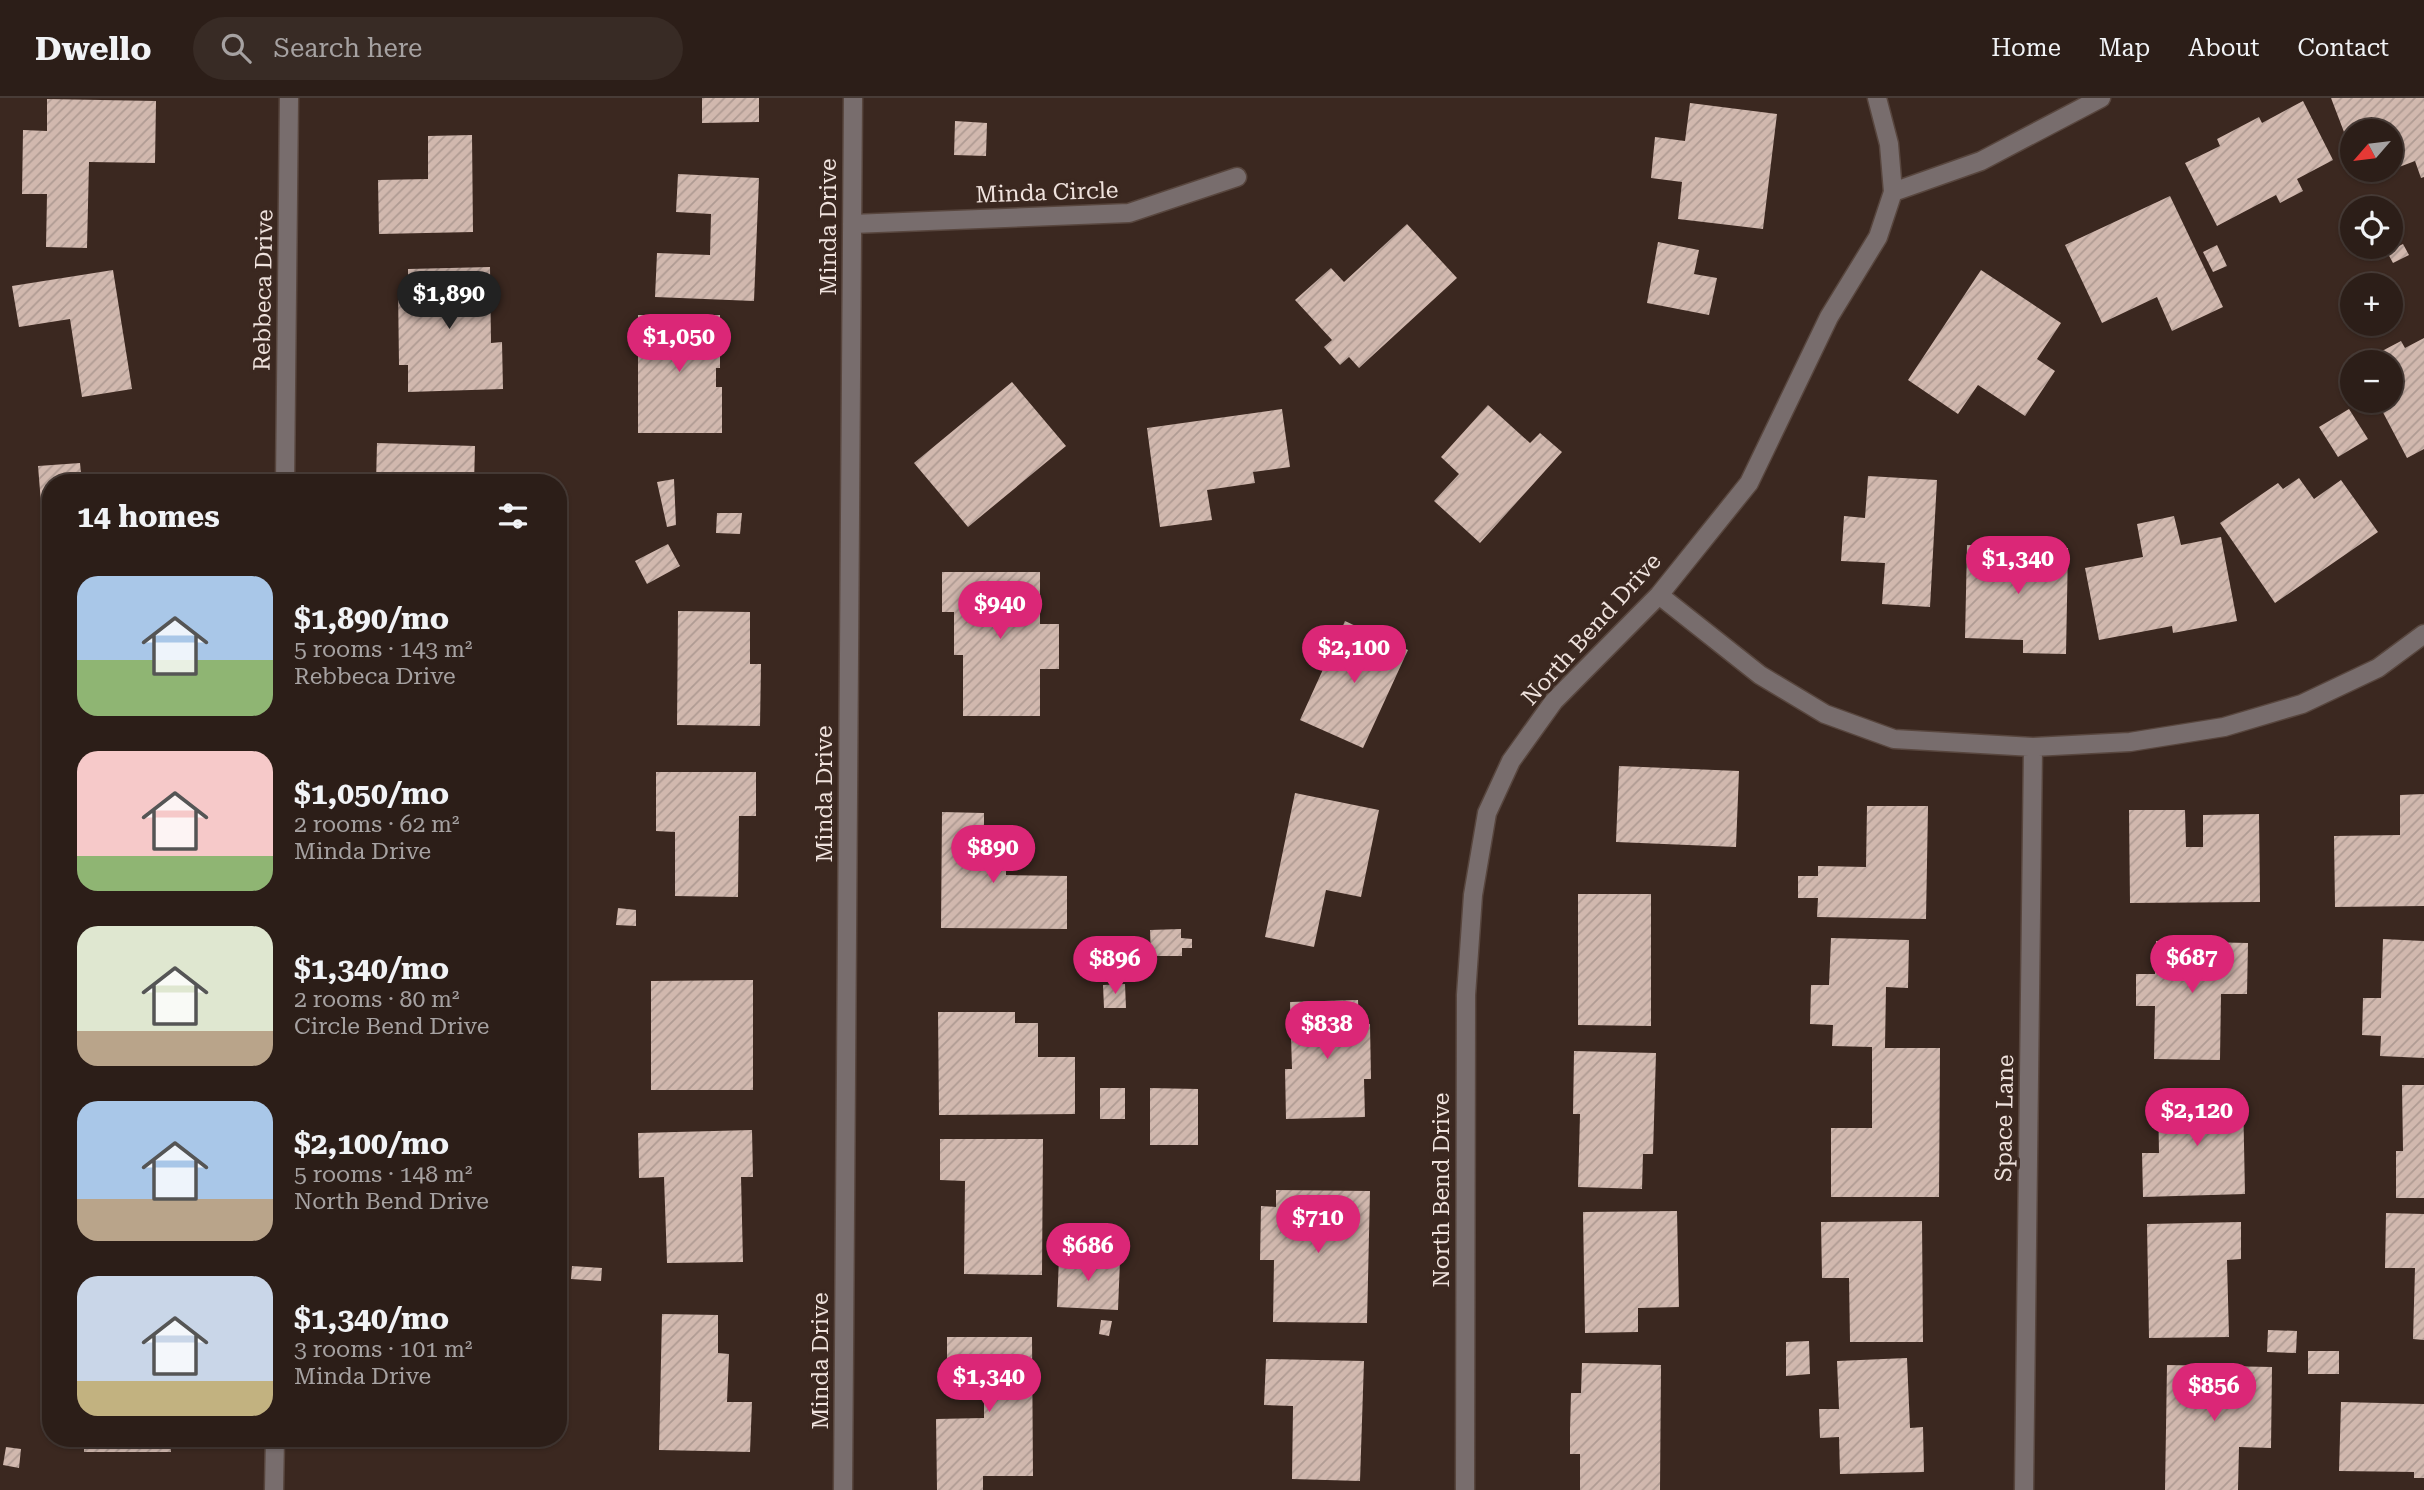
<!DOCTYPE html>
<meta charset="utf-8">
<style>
:root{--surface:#2c1e18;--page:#382b25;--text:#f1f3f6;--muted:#a6a2a2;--line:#483c37;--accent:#db2777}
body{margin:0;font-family:"Roboto Serif",serif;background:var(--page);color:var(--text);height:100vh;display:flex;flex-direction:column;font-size:26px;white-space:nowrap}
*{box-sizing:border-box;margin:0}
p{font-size:23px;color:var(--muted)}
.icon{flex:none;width:38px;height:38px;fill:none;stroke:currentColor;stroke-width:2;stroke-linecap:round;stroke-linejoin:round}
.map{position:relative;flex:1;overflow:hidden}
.drawer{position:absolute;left:42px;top:376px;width:525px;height:973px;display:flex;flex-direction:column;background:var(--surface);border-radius:28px;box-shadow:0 2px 5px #0004,0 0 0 2px var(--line)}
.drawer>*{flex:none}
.needle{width:46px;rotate:242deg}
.tools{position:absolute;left:2340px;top:21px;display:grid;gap:14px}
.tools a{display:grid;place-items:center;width:63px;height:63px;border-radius:50%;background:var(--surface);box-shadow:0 2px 5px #0004,0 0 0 2px var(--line);font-size:35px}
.price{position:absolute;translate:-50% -60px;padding:0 16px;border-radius:24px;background:var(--accent);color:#fff;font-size:23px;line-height:46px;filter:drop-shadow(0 2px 4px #0008)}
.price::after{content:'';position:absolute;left:50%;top:42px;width:21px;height:16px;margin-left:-10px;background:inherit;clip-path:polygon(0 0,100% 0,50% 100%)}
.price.on{background:#222;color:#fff}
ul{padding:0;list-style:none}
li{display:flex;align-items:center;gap:21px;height:175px;padding:0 35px}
li span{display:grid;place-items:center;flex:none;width:196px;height:140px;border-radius:21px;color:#555}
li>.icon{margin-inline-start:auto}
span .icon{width:84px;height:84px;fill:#fffc;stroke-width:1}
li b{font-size:30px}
h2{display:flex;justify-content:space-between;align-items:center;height:84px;padding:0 35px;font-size:30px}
header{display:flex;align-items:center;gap:42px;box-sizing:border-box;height:98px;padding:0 35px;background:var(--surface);border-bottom:2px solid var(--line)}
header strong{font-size:33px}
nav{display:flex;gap:38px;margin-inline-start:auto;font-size:24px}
.search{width:490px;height:63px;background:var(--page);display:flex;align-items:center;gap:18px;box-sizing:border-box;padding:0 24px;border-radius:38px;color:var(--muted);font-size:26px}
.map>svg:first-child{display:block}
.building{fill:url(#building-hatch)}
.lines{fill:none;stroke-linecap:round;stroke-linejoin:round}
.minor-casing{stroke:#58463e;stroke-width:21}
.minor{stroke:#786d6d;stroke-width:18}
.labels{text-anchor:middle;stroke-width:7;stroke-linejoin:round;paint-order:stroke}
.street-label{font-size:23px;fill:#efe2dd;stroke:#3b2820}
</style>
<header>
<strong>Dwello</strong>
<div class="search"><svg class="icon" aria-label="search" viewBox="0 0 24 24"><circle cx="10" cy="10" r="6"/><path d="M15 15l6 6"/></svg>Search here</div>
<nav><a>Home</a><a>Map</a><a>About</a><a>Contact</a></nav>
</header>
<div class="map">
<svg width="2424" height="1392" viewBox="0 0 2424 1392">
<defs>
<pattern id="building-hatch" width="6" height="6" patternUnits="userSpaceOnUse" patternTransform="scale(1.75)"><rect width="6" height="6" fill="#d1b8ae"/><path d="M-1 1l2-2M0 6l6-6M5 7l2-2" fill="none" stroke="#af9b93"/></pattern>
</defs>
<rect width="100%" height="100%" fill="#3b2820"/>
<!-- building -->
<path class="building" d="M702,0H759V24L702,25Z
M2331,0H2424V79L2421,80L2415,63L2362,83L2358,72H2390V33H2352V55Z
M47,1L156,3L155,65L89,64L87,150L46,149L47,96H22L23,32L47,33Z
M2303,3L2333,62L2297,81L2303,93L2280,105L2276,97L2217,128L2185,65L2220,48L2217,41L2259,19L2262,25Z
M1690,5L1777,16L1763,131L1678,121L1682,84L1651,80L1655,39L1685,43Z
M955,23L987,25L986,58L954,57Z
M472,37L473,134L379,136L378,82L428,81V38Z
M678,76L759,80L754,203L655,199L657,155L710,157L711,116L676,114Z
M2170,98L2223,209L2172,233L2157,199L2102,225L2065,147Z
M1407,126L1457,180L1359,270L1349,259L1340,267L1324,249L1332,242L1295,202L1331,170L1344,184Z
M1658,144L1699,152L1694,176L1717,180L1709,217L1647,205Z
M2403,146L2409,157L2393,165L2387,154Z
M2217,147L2227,168L2213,174L2203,154Z
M490,169L491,245L502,244L503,291L408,294V267H399L398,191H408V171Z
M113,172L132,291L82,299L70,221L19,229L12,188Z
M1981,172L2061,225L2037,261L2055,273L2025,318L1978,287L1958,316L1908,282Z
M638,217H720V270H716V289H722V335H638Z
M2424,240V351L2407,360L2377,303H2390V264H2361L2401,243L2405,250Z
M1012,284L1066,348L968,429L914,365Z
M1488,307L1530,345L1540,335L1562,354L1480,445L1434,403L1459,376L1441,359Z
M1282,311L1290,369L1253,374L1255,385L1207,392L1212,422L1160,429L1147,330Z
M2349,311L2368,341L2338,359L2319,329Z
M377,345L475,348L474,385H376Z
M80,365L82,385H51V490H48L38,368Z
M1868,378L1937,382L1930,509L1882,506L1885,465L1841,463L1844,418L1865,420Z
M2299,380L2314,401L2341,382L2378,434L2275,505L2220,425L2278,385L2283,391Z
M674,381L676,427L667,429L657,384Z
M717,415H742L740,436L716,435Z
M2174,418L2181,447L2221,439L2237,523L2173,535L2172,528L2099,542L2085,470L2143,459L2137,426Z
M668,446L680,468L647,486L635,463Z
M1967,447L2068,450L2066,556L2023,555V542L1965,540Z
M942,474H1040V526H1059V571H1040V618H963V557H954V514H942Z
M678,513L750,514V566H761L760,628L677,627Z
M1345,523L1408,552L1363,650L1300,622Z
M1619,668L1739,673L1736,749L1616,744Z
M656,674H756V718H739L738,799L675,798V734L656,733Z
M1295,695L1379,712L1361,799L1326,792L1314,849L1265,839Z
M2424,696V808L2335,809L2334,738L2400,737V697Z
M1867,708H1928L1926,821L1817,819L1818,800H1798V778H1818V768L1866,769Z
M2129,712H2185L2186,749H2203V717L2259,716L2260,804L2130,805Z
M942,714L984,715V758L1006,759V777L1067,778V831L941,830Z
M1578,796H1651V928L1578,927Z
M618,810L636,812V828L616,827Z
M1181,831V840L1192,841V850H1182V858H1151L1150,832Z
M1831,840L1909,842L1908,890L1886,889L1885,950H1940L1939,1099H1831V1030H1872V949L1832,948L1833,927L1810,926L1811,887H1829Z
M2383,841L2424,843V960L2380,958L2381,938L2362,937L2363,900H2381Z
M2156,843L2248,845L2247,896H2221L2220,962L2154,961L2155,908H2136V876H2155Z
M753,882V992H651V883Z
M1125,886L1126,910H1104L1103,887Z
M1358,902L1359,926H1370L1371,981H1364L1365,1019L1286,1021L1285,971H1292L1290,904Z
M938,914H1015V925H1038V959H1075V1016L939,1017Z
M1574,953L1656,955L1653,1056H1643L1642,1091L1578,1089L1580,1016H1573Z
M2402,987H2424V1100H2396V1053H2403Z
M1100,990H1125V1021H1100Z
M1150,990L1198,991V1047H1150Z
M2243,997L2245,1096L2143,1099L2142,1055H2159L2158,998Z
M752,1032L753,1079H741L743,1164L667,1165L664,1079L639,1080L638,1035Z
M940,1041H1043L1042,1177L964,1176L965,1083L940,1082Z
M1276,1092L1370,1093L1367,1225L1273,1224L1274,1162H1260L1261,1108L1276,1109Z
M1677,1113L1679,1209L1638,1210V1234L1585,1235L1583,1114Z
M2386,1115L2424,1116V1242L2413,1241L2415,1170H2385Z
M1922,1123L1923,1244H1850L1849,1180H1822L1821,1124Z
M2241,1124V1161L2227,1162L2229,1239L2149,1240L2147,1126Z
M1059,1159L1120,1162L1118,1212L1057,1209Z
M572,1168L602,1170L601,1183L571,1181Z
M662,1216L718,1217V1255L729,1256L727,1304H752L750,1354L659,1352Z
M1101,1222L1112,1223L1109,1238L1099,1236Z
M2268,1232L2297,1233L2296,1255L2267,1254Z
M947,1239H1032L1033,1378H983V1392H937L936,1321L984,1320V1282L947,1283Z
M1809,1243L1810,1276L1786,1278V1244Z
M2308,1253H2339V1276H2308Z
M1907,1260L1910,1330L1923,1329L1924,1374L1840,1376L1839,1339L1820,1340L1819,1311H1839L1837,1263Z
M1266,1261L1364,1263L1360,1383L1292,1381L1293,1308L1264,1307Z
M1582,1265L1661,1267L1660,1392H1580V1356H1570V1331L1571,1295H1581Z
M2167,1267L2272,1269L2271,1350L2239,1349L2238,1392H2165Z
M2341,1304L2424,1306V1380H2414V1374L2339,1373Z
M84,1340H170L171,1354H84Z
M6,1349L21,1351L19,1370L3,1367Z"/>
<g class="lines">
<defs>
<path id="minor" d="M1893,94L1981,63L2101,0
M852,126L1129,115L1237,79
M285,385L289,0
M1659,497L1760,577L1825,616L1894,641L2033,649L2130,644L2224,629L2302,606L2378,570L2424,536
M274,1392L275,1340
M843,1392L853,0
M1465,1392L1466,897L1473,797L1487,715L1511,663L1554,603L1659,497L1749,385L1829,219L1878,139L1893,94L1889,46L1877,0
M2024,1392L2033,649"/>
</defs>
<!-- minor casing -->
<use href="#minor" class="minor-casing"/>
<!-- minor -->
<use href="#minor" class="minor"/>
</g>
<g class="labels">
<!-- street labels -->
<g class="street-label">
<text transform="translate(1047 94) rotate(-2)" y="8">Minda Circle</text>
<text transform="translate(828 129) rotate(-90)" y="8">Minda Drive</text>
<text transform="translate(263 192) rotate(-89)" y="8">Rebbeca Drive</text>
<text transform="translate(1591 531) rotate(-48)" y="8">North Bend Drive</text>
<text transform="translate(824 696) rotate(-90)" y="8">Minda Drive</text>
<text transform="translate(2004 1020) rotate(-89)" y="8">Space Lane</text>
<text transform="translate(1441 1092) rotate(-90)" y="8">North Bend Drive</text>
<text transform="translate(820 1263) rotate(-90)" y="8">Minda Drive</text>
</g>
</g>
</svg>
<div class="tools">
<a><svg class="needle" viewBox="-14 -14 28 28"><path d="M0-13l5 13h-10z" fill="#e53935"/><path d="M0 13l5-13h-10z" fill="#a6a2a2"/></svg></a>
<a><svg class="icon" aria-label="locate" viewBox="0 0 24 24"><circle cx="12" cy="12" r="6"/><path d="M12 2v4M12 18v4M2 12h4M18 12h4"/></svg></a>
<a>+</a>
<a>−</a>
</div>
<b class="price on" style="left:449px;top:233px">$1,890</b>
<b class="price" style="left:679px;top:276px">$1,050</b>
<b class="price" style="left:2018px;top:498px">$1,340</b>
<b class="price" style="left:1000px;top:543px">$940</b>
<b class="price" style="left:1354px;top:587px">$2,100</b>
<b class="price" style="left:993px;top:787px">$890</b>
<b class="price" style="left:2192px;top:897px">$687</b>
<b class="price" style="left:1115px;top:898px">$896</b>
<b class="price" style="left:1327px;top:963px">$838</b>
<b class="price" style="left:2197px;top:1050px">$2,120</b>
<b class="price" style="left:1318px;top:1157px">$710</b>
<b class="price" style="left:1088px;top:1185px">$686</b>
<b class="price" style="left:989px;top:1316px">$1,340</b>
<b class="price" style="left:2214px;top:1325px">$856</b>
<section class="drawer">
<h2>14 homes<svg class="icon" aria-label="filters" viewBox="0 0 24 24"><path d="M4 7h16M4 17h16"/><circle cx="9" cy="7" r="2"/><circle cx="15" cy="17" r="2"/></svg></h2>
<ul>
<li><span style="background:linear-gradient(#a9c7e8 60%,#8fb573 0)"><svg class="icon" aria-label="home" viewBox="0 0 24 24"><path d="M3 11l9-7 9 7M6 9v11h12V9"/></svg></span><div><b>$1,890/mo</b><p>5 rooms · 143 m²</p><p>Rebbeca Drive</p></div></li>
<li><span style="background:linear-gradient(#f6c9c9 75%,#8fb573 0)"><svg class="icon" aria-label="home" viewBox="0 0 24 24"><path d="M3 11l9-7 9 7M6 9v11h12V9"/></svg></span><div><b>$1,050/mo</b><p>2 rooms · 62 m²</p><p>Minda Drive</p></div></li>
<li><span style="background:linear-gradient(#dfe7d0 75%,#b9a48a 0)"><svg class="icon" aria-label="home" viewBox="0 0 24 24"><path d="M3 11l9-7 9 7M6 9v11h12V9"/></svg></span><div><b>$1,340/mo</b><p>2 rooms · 80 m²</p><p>Circle Bend Drive</p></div></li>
<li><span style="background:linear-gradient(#a9c7e8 70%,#b9a48a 0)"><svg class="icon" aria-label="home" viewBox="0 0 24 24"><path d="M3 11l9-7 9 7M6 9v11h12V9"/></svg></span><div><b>$2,100/mo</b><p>5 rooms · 148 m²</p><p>North Bend Drive</p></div></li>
<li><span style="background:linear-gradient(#c9d6e8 75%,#c2b280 0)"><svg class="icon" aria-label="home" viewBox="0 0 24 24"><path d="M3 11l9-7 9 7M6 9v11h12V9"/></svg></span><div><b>$1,340/mo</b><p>3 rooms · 101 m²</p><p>Minda Drive</p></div></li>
</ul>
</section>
</div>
